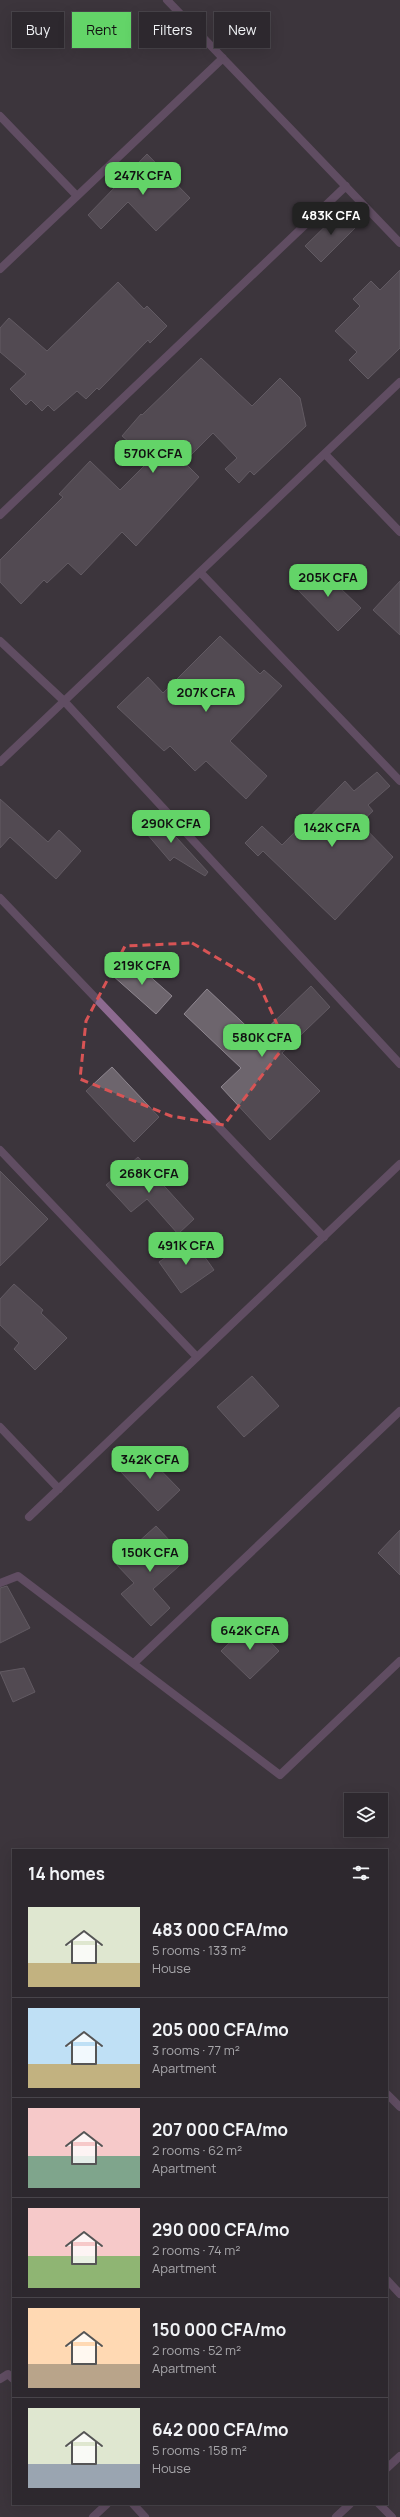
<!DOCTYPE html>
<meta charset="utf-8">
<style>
:root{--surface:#2d282e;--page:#39343a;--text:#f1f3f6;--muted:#a7a6aa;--line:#48444a;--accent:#63d468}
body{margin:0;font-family:Manrope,sans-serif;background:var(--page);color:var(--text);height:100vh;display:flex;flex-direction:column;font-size:15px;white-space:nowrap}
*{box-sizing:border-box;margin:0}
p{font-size:13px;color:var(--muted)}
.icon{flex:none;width:22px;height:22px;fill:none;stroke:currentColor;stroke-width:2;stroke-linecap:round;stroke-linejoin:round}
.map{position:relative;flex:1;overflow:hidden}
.side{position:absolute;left:12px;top:1849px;width:376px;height:656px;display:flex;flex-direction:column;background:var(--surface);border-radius:0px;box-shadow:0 4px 16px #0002,0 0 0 1px var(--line)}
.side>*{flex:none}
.guide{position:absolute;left:12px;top:12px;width:376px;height:36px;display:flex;gap:8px}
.controls{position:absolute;left:344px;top:1793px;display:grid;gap:8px}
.controls a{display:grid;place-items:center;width:44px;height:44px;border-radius:0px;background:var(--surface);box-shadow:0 4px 16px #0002,0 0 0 1px var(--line);font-size:20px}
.price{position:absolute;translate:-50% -34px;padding:0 9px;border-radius:8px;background:var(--accent);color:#111;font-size:13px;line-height:26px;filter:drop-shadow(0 1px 2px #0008)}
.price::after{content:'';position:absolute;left:50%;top:24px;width:12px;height:9px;margin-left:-6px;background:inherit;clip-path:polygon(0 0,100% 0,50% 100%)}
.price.selected{background:#222;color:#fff}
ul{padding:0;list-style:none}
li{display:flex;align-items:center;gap:12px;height:100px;padding:0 16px}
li+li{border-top:1px solid var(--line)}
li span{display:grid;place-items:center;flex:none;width:112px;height:80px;border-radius:0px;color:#555}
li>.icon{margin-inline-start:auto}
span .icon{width:48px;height:48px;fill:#fffc;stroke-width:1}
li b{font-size:17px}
h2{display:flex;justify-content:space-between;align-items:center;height:48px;padding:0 16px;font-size:17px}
.pill{padding:0 14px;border-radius:0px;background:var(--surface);box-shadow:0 4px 16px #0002,0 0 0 1px var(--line);font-size:14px;line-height:36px}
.pill.selected{background:var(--accent);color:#111}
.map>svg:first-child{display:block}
.building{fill:#6d656d;stroke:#8f8790}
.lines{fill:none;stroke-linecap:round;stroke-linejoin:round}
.street{stroke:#8d6a90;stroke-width:8}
.marked{fill:none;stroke:#d85455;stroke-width:3;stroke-dasharray:8 5;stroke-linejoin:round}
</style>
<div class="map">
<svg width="400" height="2517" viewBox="0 0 400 2517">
<rect width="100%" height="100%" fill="#3c353d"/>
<!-- building -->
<path class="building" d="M147,154L190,198L156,231L128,202L101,229L88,215Z
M342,210L357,226L321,262L305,246Z
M400,270V348L368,379L349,360L357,352L335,331L360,306L353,299L371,281L380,290Z
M118,282L144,309L147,306L167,326L150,343L148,340L99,390L97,388L86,399L77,391L54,411L48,405L42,411L31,400L26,405L10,389L26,374L0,352V328L9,318L47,351Z
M201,358L252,406L280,378L300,398L306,426L254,475L250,471L239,483L225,469L237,458L213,433L184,462L199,477L136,546L122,532L81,575L68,563L47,583L44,580L21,604L0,582V560L63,497L59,494L90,461L120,490L150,460L122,436L141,414L142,415Z
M317,566L361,608L338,631L296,588Z
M400,581V635L373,610Z
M220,636L260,674L264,670L282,686L230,741L267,776L246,799L206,761L195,771L170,746L164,751L117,707L148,677L163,693Z
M377,772L390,786L368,805L373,811L360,823L393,857L335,920L263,851L258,856L245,843L262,826L282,845L345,781L354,791Z
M0,799L48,842L59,830L81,851L56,879L10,837L0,848Z
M155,814L208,872L205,876L174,857L170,861L141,827Z
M128,957L172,996L156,1014L112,975Z
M311,986L330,1007L282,1053L320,1091L270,1140L221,1087L241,1068L184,1014L207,989L258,1037Z
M112,1067L159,1117L134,1142L86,1091Z
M138,1157L194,1219L178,1234L147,1199L131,1212L106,1185Z
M0,1171L48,1219L0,1266Z
M192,1239L214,1270L181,1293L159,1262Z
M14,1284L43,1310L41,1313L67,1338L35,1370L14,1349L19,1343L0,1325V1299Z
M252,1376L279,1406L244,1437L217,1407Z
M141,1450L180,1490L158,1511L119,1470Z
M156,1526L187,1559L153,1589L170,1608L151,1626L121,1594L134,1583L115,1563Z
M400,1530V1575L378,1553Z
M7,1586L30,1628L0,1643V1588Z
M251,1622L279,1651L250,1679L221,1651Z
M24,1668L35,1692L13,1702L0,1672Z"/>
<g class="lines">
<!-- street -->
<path class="street" d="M167,0L400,243
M0,116L77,196
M0,269L223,58
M325,454L400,532
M0,515L346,186
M200,572L400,781
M0,641L64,701L400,1064
M0,762L400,382
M0,898L324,1237
M0,1150L197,1357
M0,1427L59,1489
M29,1517L400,1164
M0,1583L18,1576L280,1775L400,1661
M134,1663L400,1411
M387,2094L400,2107
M387,2280L400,2294
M0,2379L8,2374L13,2379
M387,2468L400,2456
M133,2504L145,2517
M379,2504L392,2517
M93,2517L107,2504
M336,2517L350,2504"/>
</g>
<!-- marked area -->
<path d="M0 0H400V2517H0ZM192,943L258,982L286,1044L224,1125L171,1116L80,1079L86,1021L125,946Z" fill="#3c353d" fill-opacity=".55" fill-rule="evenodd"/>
<path class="marked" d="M192,943L258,982L286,1044L224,1125L171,1116L80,1079L86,1021L125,946Z"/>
</svg>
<div class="controls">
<a><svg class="icon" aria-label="layers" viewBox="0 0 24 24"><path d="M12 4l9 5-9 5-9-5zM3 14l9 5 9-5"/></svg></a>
</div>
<b class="price" style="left:143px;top:196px">247K CFA</b>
<b class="price selected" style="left:331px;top:236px">483K CFA</b>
<b class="price" style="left:153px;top:474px">570K CFA</b>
<b class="price" style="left:328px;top:598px">205K CFA</b>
<b class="price" style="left:206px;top:713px">207K CFA</b>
<b class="price" style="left:171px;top:844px">290K CFA</b>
<b class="price" style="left:332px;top:848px">142K CFA</b>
<b class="price" style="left:142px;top:986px">219K CFA</b>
<b class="price" style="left:262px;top:1058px">580K CFA</b>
<b class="price" style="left:149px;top:1194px">268K CFA</b>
<b class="price" style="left:186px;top:1266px">491K CFA</b>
<b class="price" style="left:150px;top:1480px">342K CFA</b>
<b class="price" style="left:150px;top:1573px">150K CFA</b>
<b class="price" style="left:250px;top:1651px">642K CFA</b>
<div class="guide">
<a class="pill">Buy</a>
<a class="pill selected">Rent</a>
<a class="pill">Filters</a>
<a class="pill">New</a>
</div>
<section class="side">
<h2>14 homes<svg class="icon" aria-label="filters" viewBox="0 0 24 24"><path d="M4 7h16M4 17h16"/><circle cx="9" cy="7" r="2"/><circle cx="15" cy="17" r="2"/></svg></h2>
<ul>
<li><span style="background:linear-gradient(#dfe7d0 70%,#c2b280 0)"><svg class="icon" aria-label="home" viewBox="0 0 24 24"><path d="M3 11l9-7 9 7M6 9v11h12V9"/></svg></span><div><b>483 000 CFA/mo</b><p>5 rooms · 133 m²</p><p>House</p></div></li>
<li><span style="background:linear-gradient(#bfe0f5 70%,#c2b280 0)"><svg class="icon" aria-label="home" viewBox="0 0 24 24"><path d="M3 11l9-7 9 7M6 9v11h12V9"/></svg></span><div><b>205 000 CFA/mo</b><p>3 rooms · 77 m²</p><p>Apartment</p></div></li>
<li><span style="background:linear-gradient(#f6c9c9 60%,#7fa58c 0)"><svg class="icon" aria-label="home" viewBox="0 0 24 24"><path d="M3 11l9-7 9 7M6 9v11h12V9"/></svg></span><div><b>207 000 CFA/mo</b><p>2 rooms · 62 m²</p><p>Apartment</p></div></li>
<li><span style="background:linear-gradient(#f6c9c9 60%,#8fb573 0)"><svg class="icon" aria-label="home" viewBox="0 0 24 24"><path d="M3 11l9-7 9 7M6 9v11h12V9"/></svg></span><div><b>290 000 CFA/mo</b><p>2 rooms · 74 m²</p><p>Apartment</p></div></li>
<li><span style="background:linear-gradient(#ffd9b3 70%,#b9a48a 0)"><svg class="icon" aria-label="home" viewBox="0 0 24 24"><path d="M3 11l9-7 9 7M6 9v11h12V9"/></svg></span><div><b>150 000 CFA/mo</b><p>2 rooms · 52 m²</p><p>Apartment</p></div></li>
<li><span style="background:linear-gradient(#dfe7d0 70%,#9aa5b1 0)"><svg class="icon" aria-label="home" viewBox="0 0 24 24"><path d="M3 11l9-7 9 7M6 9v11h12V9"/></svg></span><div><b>642 000 CFA/mo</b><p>5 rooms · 158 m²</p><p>House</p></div></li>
</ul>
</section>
</div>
